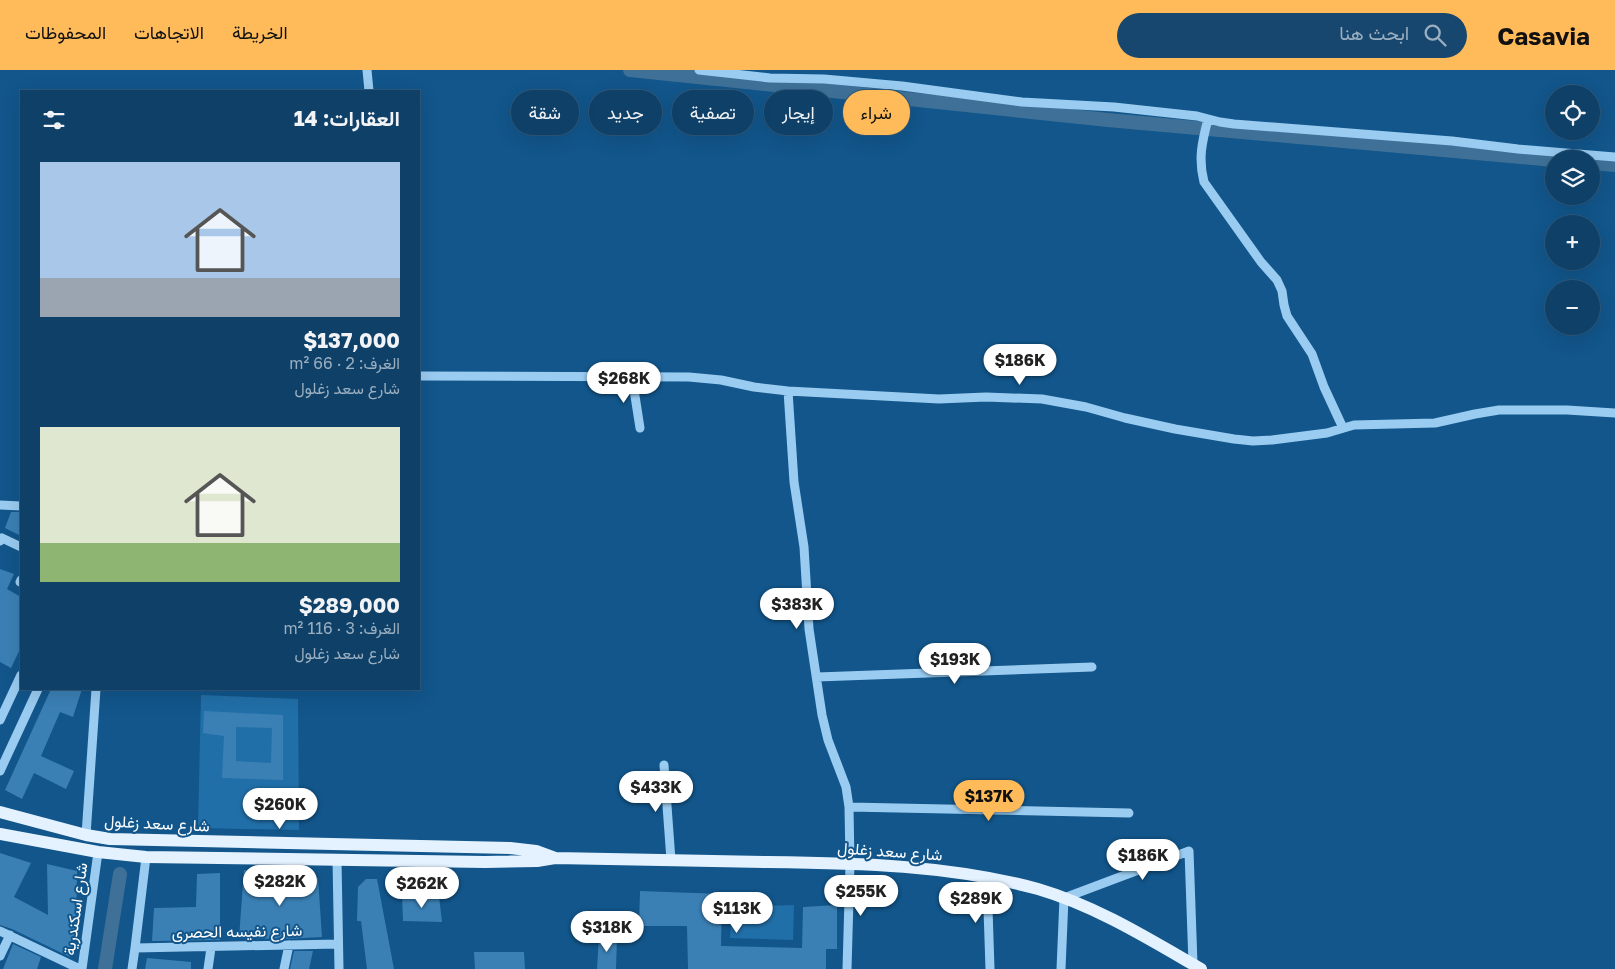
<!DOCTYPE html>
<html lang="ar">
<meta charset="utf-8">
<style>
:root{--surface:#0e4068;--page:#17476e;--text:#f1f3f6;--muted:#9bafc0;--line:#2e597c;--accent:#ffbb5a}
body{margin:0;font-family:"Golos Text",Vazirmatn,sans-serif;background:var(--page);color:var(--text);direction:rtl;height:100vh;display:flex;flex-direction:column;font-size:19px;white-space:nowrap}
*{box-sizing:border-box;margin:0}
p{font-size:16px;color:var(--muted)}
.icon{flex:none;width:28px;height:28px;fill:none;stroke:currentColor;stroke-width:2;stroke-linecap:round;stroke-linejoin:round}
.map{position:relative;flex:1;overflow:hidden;direction:ltr}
.drawer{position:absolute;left:20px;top:20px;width:400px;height:600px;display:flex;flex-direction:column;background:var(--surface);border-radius:0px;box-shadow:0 5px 20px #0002,0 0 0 1px var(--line);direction:rtl}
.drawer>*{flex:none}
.top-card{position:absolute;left:435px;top:20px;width:475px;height:45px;direction:rtl;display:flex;gap:10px}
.fabs{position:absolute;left:1545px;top:15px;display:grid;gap:10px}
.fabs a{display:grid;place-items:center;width:55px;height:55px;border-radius:50%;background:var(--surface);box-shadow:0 5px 20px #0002,0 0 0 1px var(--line);font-size:25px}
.price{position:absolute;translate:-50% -42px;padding:0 11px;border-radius:18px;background:#fff;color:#222;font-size:16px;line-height:32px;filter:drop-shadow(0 1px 2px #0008)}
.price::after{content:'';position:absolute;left:50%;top:30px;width:15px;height:11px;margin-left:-8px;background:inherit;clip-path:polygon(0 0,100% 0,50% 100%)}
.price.selected{background:var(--accent);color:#111}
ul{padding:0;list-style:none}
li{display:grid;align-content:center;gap:10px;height:265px;padding:0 20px}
li span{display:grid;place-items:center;height:155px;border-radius:0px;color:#555}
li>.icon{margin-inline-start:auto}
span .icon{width:90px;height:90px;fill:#fffc;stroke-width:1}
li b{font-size:21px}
h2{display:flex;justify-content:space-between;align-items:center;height:60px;padding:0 20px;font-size:21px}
.pill{padding:0 18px;border-radius:22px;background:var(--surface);box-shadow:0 5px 20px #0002,0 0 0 1px var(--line);font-size:18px;line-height:45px}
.pill.selected{background:var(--accent);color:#111}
header{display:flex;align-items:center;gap:30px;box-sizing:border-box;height:70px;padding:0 25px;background:var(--accent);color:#111}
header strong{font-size:24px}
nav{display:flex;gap:28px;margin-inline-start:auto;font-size:18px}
.search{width:350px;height:45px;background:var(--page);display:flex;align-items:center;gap:12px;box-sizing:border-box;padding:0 18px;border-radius:28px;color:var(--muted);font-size:19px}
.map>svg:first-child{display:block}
.green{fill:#216fa8}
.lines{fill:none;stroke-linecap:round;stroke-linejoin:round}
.canal{stroke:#3f7198;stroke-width:14}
.building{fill:#3b80b5;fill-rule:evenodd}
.minor{stroke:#9accf1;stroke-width:9}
.major{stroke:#e4f2ff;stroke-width:12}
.labels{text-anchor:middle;stroke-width:4;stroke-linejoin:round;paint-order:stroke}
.street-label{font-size:16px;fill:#fff;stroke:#12568b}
</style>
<header>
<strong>Casavia</strong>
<div class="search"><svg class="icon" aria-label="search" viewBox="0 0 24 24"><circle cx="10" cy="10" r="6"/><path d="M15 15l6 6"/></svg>ابحث هنا</div>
<nav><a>الخريطة</a><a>الاتجاهات</a><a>المحفوظات</a></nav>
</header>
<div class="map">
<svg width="1615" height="899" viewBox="0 0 1615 899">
<rect width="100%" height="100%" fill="#12568b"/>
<!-- green -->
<path class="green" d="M201,625L298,629L299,760L198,758Z
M794,835L793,870L730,868L732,837Z"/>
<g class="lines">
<!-- canal -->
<path class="canal" d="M630,0L1108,50L1554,90
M1591,93L1615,95
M105,899L120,804"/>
</g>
<!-- building -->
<path class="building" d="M11,442H21V466L5,458Z
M0,499L14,504L7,519L21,527V577L11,598L0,592Z
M51,619H82L73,647L60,642L41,686L74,701L66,719L34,703L22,729L5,720Z
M204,641L283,645V710L222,708L224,666L203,663ZM236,657L272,658L271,693L236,691Z
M0,783L31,793L14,827L48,845L47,794L77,801L76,861L70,887L12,859L0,855Z
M244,800L285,806L318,808L322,867L284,869L239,868Z
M220,803V870L152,871L154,838L196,837L197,804Z
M366,809H377L394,899H367L361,851H357L358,817Z
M640,821L722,824L721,876L802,878L803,837L837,835V879H826V899H688L687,856H639Z
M402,826H439L442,852L403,851Z
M599,866L617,867L616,899H597Z
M13,874L41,887L37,899H3Z
M294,881H313L309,899H290Z
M474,882H524L525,899H475Z
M147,888L191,892V899H145Z"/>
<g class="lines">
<!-- minor -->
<path class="minor" d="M367,0L369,21
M699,0L770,8L824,9L902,16L1022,32L1114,37L1197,46L1220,52L1234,54L1452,71L1518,79L1615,87
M1208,49C1202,72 1198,89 1204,112L1261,192L1277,210L1282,221L1284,235L1287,246L1312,284L1324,317L1343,358
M419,306L689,307L721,310L754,317L788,321L939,329L986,327L1042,329L1086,337L1125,348L1175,359L1234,369L1253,371L1272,370L1327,363L1354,355L1435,353L1475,344L1499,340H1567L1615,343
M632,307L640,358
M788,321L794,412L804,477L809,559L822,645L828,670L846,717L849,737L850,794L847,899
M0,435L21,436
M0,471L2,468L21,477
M20,512L21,510
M817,607L1092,597
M0,650L21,605
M664,695L671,790
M0,701L38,619
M849,737L1129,743
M86,765L96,619
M337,790L339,899
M987,808L990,899
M0,861L80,899
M135,878L338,874
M0,886L10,865
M82,899L98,782
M132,899L135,878L146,787
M208,899L211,878
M284,899L289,875
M1061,899L1064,828L1189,781L1193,894"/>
<!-- major -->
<path class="major" d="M0,742L86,765L110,769L510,778L536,781L555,788
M0,764L98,782L146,787L485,792L537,791L555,788C626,789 696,791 767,792C858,793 950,795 1038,819C1096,836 1149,869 1201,899"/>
</g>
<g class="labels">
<!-- street labels -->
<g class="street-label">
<text transform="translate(157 753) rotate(3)" y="6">شارع سعد زغلول</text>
<text transform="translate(890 781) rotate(4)" y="6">شارع سعد زغلول</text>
<text transform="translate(75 839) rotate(-82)" y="6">شارع اسكندرية</text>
<text transform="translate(237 861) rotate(-1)" y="6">شارع نفيسه الحصرى</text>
</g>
</g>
</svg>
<div class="fabs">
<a><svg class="icon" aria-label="locate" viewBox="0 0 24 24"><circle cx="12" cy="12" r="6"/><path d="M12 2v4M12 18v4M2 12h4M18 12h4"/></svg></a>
<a><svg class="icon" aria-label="layers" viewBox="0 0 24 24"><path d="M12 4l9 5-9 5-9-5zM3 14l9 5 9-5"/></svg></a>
<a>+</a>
<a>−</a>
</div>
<b class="price" style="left:1020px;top:316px">$186K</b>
<b class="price" style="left:624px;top:334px">$268K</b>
<b class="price" style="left:797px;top:560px">$383K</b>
<b class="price" style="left:955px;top:615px">$193K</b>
<b class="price" style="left:656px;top:743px">$433K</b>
<b class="price selected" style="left:989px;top:752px">$137K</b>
<b class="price" style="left:280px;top:760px">$260K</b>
<b class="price" style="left:1143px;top:811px">$186K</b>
<b class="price" style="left:280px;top:837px">$282K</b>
<b class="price" style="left:422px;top:839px">$262K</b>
<b class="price" style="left:861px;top:847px">$255K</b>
<b class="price" style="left:976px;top:854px">$289K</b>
<b class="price" style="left:737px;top:864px">$113K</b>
<b class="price" style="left:607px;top:883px">$318K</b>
<div class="top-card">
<a class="pill selected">شراء</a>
<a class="pill">إيجار</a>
<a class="pill">تصفية</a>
<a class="pill">جديد</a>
<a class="pill">شقة</a>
</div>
<section class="drawer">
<h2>العقارات: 14<svg class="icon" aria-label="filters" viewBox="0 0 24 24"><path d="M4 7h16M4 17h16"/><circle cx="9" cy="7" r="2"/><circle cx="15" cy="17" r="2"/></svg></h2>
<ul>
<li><span style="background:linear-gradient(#a9c7e8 75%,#9aa5b1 0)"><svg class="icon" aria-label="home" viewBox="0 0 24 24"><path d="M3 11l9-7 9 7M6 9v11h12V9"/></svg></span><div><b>$137,000</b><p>الغرف: 2 · 66 m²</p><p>شارع سعد زغلول</p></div></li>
<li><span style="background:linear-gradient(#dfe7d0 75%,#8fb573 0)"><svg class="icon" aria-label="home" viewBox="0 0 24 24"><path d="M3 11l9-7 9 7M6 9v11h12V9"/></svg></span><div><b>$289,000</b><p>الغرف: 3 · 116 m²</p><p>شارع سعد زغلول</p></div></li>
</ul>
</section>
</div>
